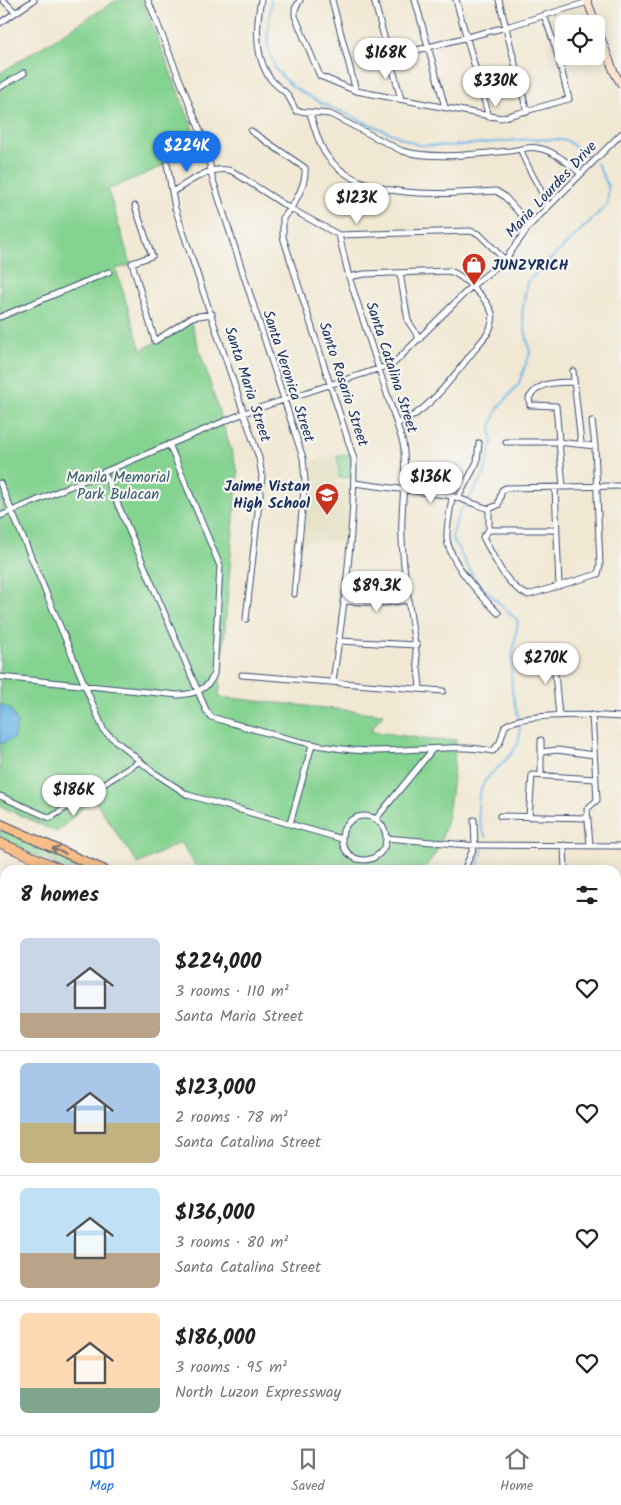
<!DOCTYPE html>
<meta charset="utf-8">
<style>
:root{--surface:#fff;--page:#f6f6f6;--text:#222;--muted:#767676;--line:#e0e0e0;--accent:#1a73e8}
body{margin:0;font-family:Kalam,sans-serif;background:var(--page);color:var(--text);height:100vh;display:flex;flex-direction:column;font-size:19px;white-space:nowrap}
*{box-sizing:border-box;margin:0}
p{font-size:16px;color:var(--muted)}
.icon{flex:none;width:28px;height:28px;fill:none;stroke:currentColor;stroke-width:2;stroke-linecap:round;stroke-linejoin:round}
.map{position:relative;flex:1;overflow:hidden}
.sheet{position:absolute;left:0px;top:865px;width:621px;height:570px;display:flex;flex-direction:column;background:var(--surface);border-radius:15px 15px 0 0;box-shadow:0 2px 12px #0003}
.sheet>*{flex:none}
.buttons{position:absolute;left:555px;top:15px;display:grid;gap:10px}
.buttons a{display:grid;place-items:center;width:50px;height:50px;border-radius:8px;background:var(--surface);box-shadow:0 2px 12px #0003;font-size:25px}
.price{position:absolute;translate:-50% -42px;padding:0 11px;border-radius:18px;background:#fff;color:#222;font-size:16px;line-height:32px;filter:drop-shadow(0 1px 2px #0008)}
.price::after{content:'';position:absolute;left:50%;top:30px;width:15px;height:11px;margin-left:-8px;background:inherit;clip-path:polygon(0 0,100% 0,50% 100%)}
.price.current{background:var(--accent);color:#fff}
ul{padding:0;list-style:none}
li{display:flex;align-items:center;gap:15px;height:125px;padding:0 20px}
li+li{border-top:1px solid var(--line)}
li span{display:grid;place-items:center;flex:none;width:140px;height:100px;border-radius:8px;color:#555}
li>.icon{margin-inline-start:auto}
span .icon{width:60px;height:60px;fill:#fffc;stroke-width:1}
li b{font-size:21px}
h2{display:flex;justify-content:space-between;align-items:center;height:60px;padding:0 20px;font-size:21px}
.tabs{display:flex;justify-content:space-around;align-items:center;height:70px;border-top:1px solid var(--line);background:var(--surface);font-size:14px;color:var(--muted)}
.tabs a{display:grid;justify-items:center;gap:2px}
.tabs .current{color:var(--accent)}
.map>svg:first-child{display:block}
.built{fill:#e1dcbb}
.green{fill:#85d391;stroke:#508178}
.water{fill:#70b8e8;stroke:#4674a3}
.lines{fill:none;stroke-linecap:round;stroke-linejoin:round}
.stream{stroke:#70b8e8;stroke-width:2}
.street-casing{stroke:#3b4b70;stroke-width:7}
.secondary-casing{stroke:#3b4b70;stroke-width:9}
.highway-casing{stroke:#3b4b70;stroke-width:11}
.street{stroke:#fff;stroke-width:5}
.secondary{stroke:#fce5cf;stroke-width:7}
.highway{stroke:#f7be88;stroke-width:9}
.oneway{stroke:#7e6f71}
.labels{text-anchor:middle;stroke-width:4.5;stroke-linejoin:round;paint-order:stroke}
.street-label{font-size:15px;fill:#1b2f5e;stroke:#f6f6f2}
.poi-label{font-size:15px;font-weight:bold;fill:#1b2f5e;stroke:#f6f6f2;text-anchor:start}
.park-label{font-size:15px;fill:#36586b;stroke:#f6f6f2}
</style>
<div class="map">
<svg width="621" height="1435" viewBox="0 0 621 1435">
<rect width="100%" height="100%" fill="#f6f6f2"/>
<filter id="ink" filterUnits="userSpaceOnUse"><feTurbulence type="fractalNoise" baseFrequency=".02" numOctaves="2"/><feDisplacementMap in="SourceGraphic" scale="10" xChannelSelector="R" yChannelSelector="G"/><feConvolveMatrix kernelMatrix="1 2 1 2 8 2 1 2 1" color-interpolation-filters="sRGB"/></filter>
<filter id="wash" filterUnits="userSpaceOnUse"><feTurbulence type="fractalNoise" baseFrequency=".0096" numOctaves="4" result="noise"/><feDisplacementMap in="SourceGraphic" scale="20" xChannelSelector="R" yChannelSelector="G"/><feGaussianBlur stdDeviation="1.12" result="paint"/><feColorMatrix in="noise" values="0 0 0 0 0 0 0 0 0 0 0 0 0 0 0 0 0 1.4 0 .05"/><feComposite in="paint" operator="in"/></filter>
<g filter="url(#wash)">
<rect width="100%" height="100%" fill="#f1e8d3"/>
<!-- built -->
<path class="built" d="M336,455L338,483H354L346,542L303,541L307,490L312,479L311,461Z
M616,1112L621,1129V1223L616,1228Z"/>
<!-- green -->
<path class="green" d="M117,0H142L193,129L161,144L163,166L108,190L131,265L116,269L141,350L191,323L238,472L219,697L383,714L370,731L431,740H456C452,777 452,845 422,870H198L181,842L138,864L93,798L57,832L0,806V73Z
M350,454L351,478H339L337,455Z
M0,829L96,870H68L0,839Z"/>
<!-- water -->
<path class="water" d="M0,704L11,710L17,723L13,739L0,744Z"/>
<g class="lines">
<!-- stream -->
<path class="stream" d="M271,0L267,42L275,69L293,87L321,103L418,145L452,146L530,139L566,140L591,158
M486,837C476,820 474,791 489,776C498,766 511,758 517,745C523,733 518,716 515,704C507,677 514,648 518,621L476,581L452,538L458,515L484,475L492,442L491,427L497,410L519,383L530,353L522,314L527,282L608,204V186L597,163
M476,870L483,850
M0,1211L5,1208
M460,1435L461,1430"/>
</g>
</g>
<g filter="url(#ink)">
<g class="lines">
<defs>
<path id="street" d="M3,0L15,12
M148,0L207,148L212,177L303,458L305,480L294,594
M261,0C256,25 254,54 269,77C274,84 280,88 286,93C290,98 293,105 296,111L330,114L402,151C436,160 475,154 510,151C519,150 529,146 537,148C553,150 568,163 580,173
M300,0L295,9V16L320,76L356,91L501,118L569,99L555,46L544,15
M332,0L356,91
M374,0L401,99
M415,0L445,107
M456,0L489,117
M499,0L527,112
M0,23L34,0
M390,57L506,27L588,2
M0,87L24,73
M310,114C315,127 318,145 327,156C360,202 445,194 496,191L504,196L530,225
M251,131L305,168C307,184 293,207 283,218V237L354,459C354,532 344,608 333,681
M521,150C527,170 541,186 548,207
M167,164L175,208L259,458L262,476L246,619
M172,192C190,182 211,164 232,171L291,209L339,235L470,231L479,234L505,260
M135,206L152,256L132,263L155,341L192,317L212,314
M339,235L349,277L403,443C408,476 400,506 402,539C404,589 416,638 420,688
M400,273L408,321L420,339
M349,277L364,274L449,271C462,274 488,300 492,313C494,320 491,327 488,333C466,359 430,414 398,423
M0,317L109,272
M573,371L581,443
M592,421L595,446
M506,442H558L595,446L600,565L598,574L528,595C506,587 494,557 483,537L489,530H557
M104,472L206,710L211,717C264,732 316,750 371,751C412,752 452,743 493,751L500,742L505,726C522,712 597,715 621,717
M0,483L104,731L153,772L188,795L342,839
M354,483L452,496L489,509L498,505L502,490L506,488L621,486
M555,487L559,586
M563,487L556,406L530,405L529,398C540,381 554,383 573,382
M452,496C451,509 446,526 447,539C451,565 481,596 498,613
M458,498L477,462L479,443
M0,516L244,413L393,364L472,286L505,260L530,225L621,134
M489,530V509
M343,601L385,603L409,600
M339,641L417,645
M553,652L559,716
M242,675L443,691
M0,677L178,695C194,694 208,690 214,674L220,566L169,444
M541,740V774
M541,752L557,750L594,755
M0,796L50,818L140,761
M500,816L588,818
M342 838a22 22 0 1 1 44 0a22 22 0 1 1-44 0Z
M529,817L532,775L595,779
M375,820L433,749
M290,824L312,745
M386,838L467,845L621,846
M564,845L565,870
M590,845L587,809L597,800L592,715
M464,870L475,845L474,820
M0,933L5,940
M0,1134L5,1147
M616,1348L621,1358
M0,1409L5,1406
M265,1430L267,1435
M475,1430L477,1435
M517,1430L519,1435
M562,1430L565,1435
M610,1430L612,1435
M202,1435L212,1430
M328,1435L336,1430"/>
<path id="secondary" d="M587,0L596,24
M596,25L614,72L621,84
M0,1175L5,1172
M616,1272L621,1270"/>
<path id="highway" d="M0,824L104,870
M0,843L63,870
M616,1065L621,1066
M616,1080L621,1082
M616,1237L621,1235
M616,1244L621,1243"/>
</defs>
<!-- street casing -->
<use href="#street" class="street-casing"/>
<!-- secondary casing -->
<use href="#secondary" class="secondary-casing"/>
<!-- highway casing -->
<use href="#highway" class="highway-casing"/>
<!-- street -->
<use href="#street" class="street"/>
<!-- secondary -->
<use href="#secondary" class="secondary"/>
<!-- highway -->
<use href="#highway" class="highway"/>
</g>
<!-- one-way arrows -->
<defs><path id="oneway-shaft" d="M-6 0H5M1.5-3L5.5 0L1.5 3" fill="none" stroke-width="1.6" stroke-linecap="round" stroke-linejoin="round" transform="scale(1.25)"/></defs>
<use class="oneway" href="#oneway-shaft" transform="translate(59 851) rotate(-157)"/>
</g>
<!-- icons -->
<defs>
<symbol id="shop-pin" viewBox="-11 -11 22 30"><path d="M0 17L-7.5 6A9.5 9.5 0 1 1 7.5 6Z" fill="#c8321e" stroke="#f6f6f2"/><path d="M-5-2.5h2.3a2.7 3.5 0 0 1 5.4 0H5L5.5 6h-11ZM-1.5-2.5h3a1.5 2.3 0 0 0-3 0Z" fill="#fff"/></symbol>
<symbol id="school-pin" viewBox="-11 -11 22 30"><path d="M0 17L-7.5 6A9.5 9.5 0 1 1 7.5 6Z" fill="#c8321e" stroke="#f6f6f2"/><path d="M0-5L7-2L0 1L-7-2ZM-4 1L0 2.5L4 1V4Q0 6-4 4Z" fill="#fff"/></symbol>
</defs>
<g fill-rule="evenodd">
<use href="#shop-pin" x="460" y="251" width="28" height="38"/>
<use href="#school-pin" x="313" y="481" width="28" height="38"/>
</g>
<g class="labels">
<!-- street labels -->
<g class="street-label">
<text transform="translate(551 189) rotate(-47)" y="5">Maria Lourdes Drive</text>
<text transform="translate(392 367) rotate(72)" y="5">Santa Catalina Street</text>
<text transform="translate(289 376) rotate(72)" y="5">Santa Veronica Street</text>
<text transform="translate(248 384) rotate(72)" y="5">Santa Maria Street</text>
<text transform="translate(344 384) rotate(72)" y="5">Santo Rosario Street</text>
</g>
<!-- poi labels -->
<g class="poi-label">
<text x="492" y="270">JUNZYRICH</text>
<text x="310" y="491" text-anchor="end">Jaime Vistan<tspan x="310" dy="17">High School</tspan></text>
</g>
<!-- park labels -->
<g class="park-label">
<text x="118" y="482">Manila Memorial<tspan x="118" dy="17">Park Bulacan</tspan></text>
</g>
</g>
</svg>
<div class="buttons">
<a><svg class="icon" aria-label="locate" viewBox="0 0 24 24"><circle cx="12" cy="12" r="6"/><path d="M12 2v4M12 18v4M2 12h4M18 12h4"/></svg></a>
</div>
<b class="price" style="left:386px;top:80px">$168K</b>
<b class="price" style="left:496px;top:108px">$330K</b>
<b class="price current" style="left:187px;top:173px">$224K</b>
<b class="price" style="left:357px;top:225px">$123K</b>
<b class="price" style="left:431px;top:504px">$136K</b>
<b class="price" style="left:377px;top:613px">$89.3K</b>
<b class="price" style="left:546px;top:685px">$270K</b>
<b class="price" style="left:74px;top:817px">$186K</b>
<section class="sheet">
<h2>8 homes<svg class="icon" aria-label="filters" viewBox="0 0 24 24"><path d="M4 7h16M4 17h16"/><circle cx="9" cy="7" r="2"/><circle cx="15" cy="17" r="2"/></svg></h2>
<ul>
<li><span style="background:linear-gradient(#c9d6e8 75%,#b9a48a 0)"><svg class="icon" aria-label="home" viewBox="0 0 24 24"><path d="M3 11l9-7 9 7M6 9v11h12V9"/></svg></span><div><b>$224,000</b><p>3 rooms · 110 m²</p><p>Santa Maria Street</p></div><svg class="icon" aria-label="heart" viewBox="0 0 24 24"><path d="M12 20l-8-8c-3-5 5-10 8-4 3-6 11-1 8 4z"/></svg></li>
<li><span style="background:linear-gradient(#a9c7e8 60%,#c2b280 0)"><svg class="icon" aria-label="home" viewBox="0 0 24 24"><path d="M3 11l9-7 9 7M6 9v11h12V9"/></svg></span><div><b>$123,000</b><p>2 rooms · 78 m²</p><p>Santa Catalina Street</p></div><svg class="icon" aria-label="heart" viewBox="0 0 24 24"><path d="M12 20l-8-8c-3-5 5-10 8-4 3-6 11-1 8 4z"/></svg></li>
<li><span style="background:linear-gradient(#bfe0f5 65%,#b9a48a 0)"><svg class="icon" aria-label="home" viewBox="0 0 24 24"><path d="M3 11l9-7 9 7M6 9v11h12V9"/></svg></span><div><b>$136,000</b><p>3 rooms · 80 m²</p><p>Santa Catalina Street</p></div><svg class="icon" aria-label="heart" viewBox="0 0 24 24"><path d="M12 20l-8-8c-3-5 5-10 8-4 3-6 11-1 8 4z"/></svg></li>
<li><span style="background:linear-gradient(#ffd9b3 75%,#7fa58c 0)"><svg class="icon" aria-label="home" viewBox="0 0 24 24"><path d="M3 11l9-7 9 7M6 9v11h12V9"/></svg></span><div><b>$186,000</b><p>3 rooms · 95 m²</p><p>North Luzon Expressway</p></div><svg class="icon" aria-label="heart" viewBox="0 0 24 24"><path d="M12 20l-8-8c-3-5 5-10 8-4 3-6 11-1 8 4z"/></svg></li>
</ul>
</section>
</div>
<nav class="tabs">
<a class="current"><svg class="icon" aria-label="map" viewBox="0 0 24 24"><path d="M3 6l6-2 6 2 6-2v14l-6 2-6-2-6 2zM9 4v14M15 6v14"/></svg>Map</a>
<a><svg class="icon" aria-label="saved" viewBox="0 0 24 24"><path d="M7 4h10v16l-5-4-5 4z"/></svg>Saved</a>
<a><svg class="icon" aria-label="home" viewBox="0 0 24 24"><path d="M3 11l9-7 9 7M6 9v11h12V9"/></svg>Home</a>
</nav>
